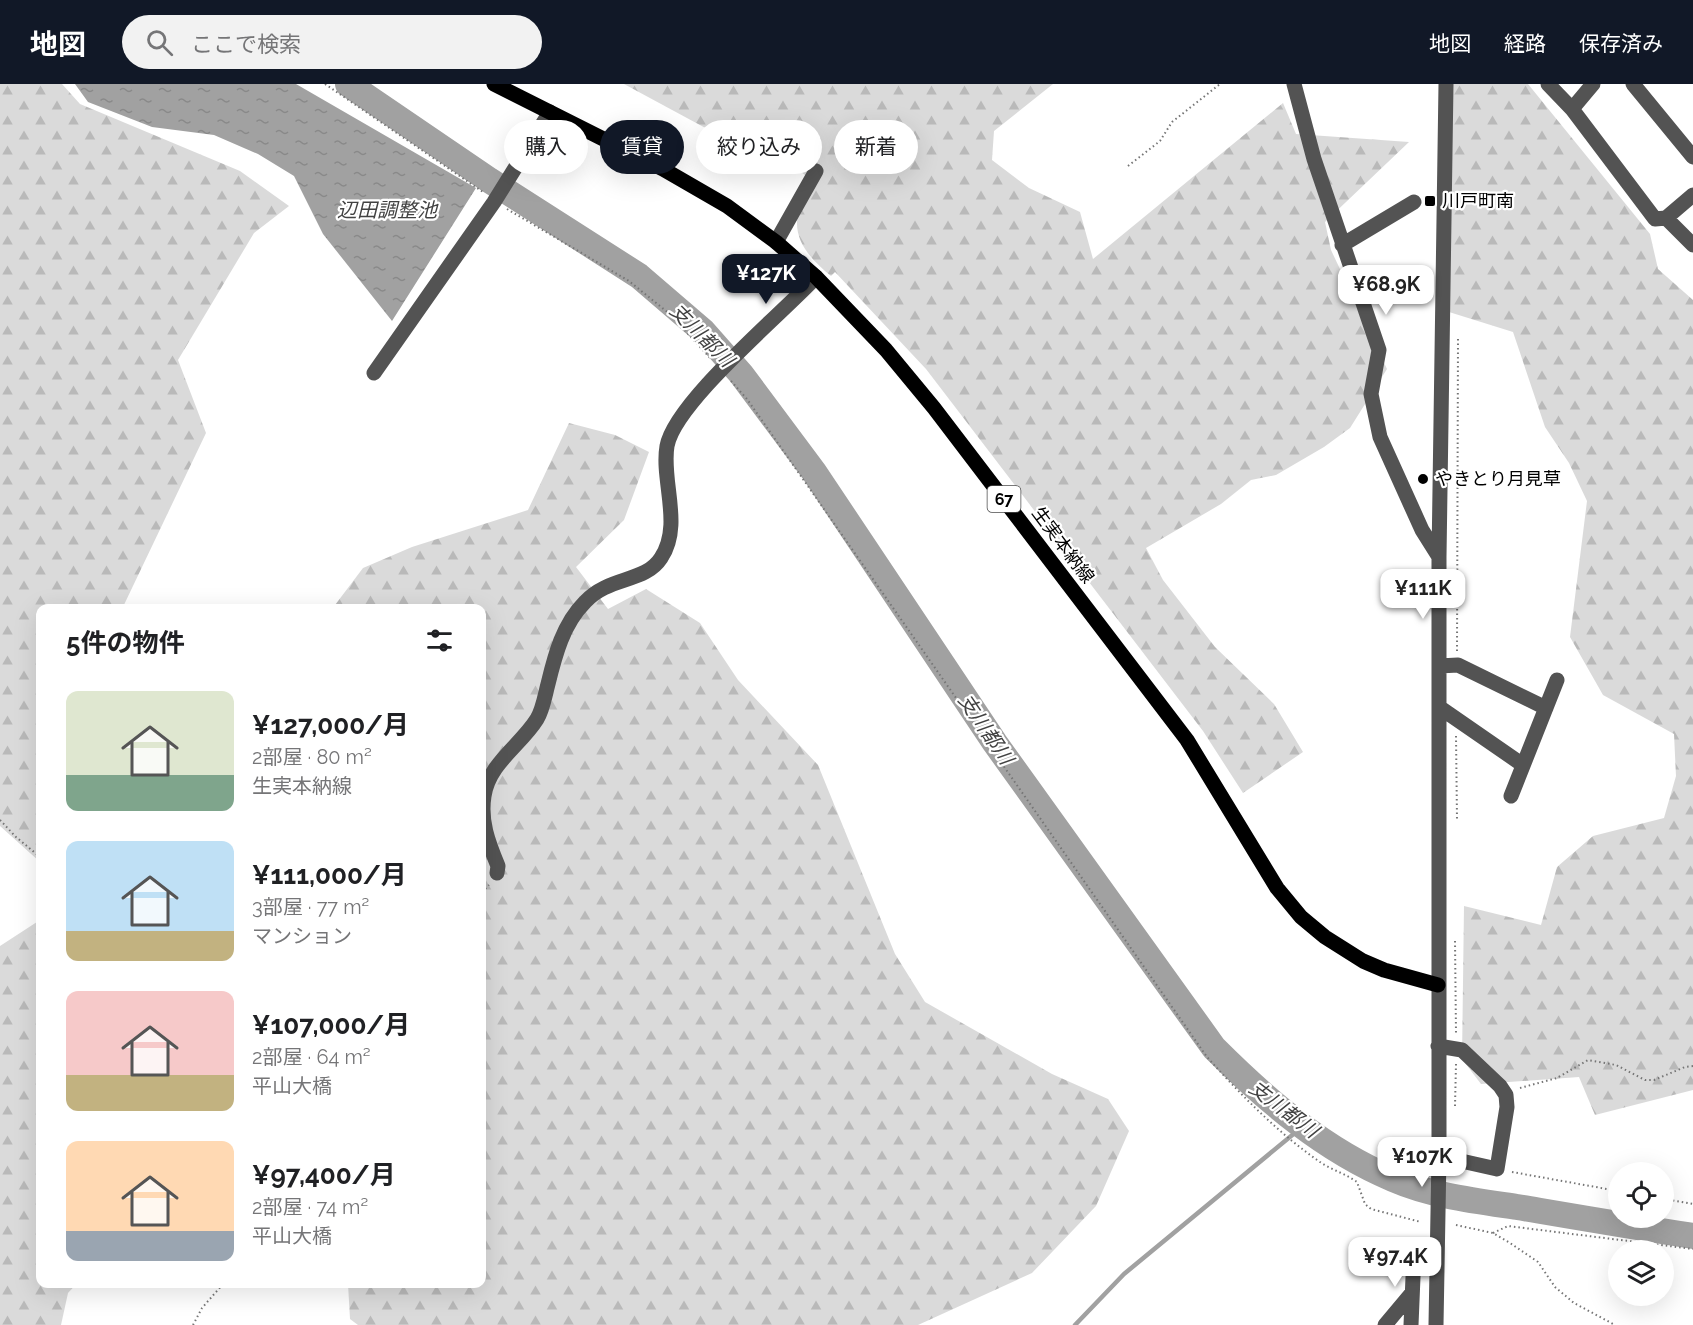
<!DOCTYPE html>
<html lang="ja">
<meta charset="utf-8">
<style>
:root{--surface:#fff;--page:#f2f2f2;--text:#202124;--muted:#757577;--accent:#111827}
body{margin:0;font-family:Raleway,"Noto Sans JP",sans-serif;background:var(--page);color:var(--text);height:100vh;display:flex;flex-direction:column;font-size:22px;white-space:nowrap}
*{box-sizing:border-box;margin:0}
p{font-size:20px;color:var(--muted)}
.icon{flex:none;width:33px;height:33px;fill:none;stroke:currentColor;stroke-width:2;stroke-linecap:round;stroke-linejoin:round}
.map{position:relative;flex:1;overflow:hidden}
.details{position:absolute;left:36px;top:520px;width:450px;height:684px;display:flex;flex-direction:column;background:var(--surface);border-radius:12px;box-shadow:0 6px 24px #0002}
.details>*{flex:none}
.guide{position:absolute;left:504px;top:36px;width:570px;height:54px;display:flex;gap:12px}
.buttons{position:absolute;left:1608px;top:1078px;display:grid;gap:12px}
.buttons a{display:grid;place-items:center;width:66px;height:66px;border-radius:50%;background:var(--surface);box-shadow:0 6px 24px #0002;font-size:30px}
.price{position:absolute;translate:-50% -51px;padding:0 14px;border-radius:12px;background:#fff;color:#222;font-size:20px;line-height:39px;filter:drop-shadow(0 2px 3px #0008)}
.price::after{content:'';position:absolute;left:50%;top:36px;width:18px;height:14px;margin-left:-9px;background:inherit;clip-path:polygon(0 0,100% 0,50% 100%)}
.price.current{background:var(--accent);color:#fff}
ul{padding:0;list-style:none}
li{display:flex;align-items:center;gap:18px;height:150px;padding:0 30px}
li span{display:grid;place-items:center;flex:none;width:168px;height:120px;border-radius:12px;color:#555}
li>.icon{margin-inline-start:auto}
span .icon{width:72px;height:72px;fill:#fffc;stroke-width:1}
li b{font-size:26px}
h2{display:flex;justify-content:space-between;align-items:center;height:72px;padding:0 30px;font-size:26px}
.pill{padding:0 21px;border-radius:27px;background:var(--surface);box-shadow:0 6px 24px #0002;font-size:21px;line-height:54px}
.pill.current{background:var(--accent);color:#fff}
header{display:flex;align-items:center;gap:36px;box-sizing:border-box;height:84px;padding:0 30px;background:var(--accent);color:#fff}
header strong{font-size:28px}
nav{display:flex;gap:33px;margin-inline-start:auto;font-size:21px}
.search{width:420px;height:54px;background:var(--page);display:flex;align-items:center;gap:15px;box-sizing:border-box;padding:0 21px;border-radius:33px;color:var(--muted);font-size:22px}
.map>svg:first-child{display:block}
.forest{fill:url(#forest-firs)}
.water{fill:url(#water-ripples)}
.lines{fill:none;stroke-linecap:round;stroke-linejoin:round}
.stream{stroke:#a1a1a1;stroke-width:4.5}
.river{stroke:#a1a1a1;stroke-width:26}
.path{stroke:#757575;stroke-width:2;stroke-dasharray:1.5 3;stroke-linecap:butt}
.minor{stroke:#535353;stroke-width:15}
.major{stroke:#000;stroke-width:15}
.poi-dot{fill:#000;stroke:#fff;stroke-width:2}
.labels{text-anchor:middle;stroke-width:4.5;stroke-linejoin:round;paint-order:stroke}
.shield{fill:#fff;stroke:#4c4c4c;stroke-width:1.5}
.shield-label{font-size:16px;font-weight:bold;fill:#000}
.poi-label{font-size:18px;fill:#000;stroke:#fff;text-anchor:start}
.street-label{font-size:18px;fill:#000;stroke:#fff}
.water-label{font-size:20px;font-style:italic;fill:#424242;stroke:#fff}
</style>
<header>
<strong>地図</strong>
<div class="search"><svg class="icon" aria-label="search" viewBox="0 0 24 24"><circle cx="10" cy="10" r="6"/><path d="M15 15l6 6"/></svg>ここで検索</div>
<nav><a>地図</a><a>経路</a><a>保存済み</a></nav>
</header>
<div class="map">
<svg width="1693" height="1241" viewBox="0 0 1693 1241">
<defs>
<pattern id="forest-firs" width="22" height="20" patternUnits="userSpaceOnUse" patternTransform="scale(1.5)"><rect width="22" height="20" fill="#dadada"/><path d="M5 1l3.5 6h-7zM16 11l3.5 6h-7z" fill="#b9b9b9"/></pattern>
<pattern id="water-ripples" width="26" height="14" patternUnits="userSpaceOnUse" patternTransform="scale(1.5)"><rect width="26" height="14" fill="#a1a1a1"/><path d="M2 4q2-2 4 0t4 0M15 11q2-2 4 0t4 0" fill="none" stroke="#898989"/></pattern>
</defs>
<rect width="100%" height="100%" fill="#fff"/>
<!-- forest -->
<path class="forest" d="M0,0H62L80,20L240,87L289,122L254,149L178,276L206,349L122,525H40V778L0,742Z
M624,0H1053L994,47L992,76L1029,104L1080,128L1093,175L1283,19L1296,50L1409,58L1325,138L1331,166L1387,285L1350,344L1324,363L1276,391L1251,396L1221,420L1146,464L1163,496L1215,563L1274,620L1303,668L1243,709L1203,647L926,285L835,188L831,192C810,175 789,153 800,123C803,115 812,107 817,100L777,70L711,47Z
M1453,0H1528L1650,150L1658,185L1693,216V1006L1595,1031L1579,993L1481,1000L1462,975L1464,822L1541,841L1557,783L1593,752L1664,734L1676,692L1674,650L1603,611L1570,553L1587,417L1569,379L1545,343L1513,248L1449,228Z
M569,339L615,351L649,368L624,436L576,483L608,525L646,505L700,539L738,596L818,681L895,870L925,918L1052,990L1108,1015L1129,1047L1096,1122L1032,1189L918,1241H358L350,1235L348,1200H482V525H332L363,484L412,463L528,426Z
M40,836V1200H76L68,1209L61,1241H0V862Z"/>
<!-- water -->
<path class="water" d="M75,0H296L476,104L392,237L323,150L294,92L258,70L214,51L152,43L88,18Z"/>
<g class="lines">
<!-- stream -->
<path class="stream" d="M1075,1241L1124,1190L1302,1043"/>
<!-- river -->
<path class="river" d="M348,0L489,96L639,192L703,247L741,290L814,388L995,659L1214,964C1267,1017 1324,1066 1393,1095C1432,1112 1476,1117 1517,1123C1576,1133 1634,1143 1693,1152"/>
<!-- path -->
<path class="path" d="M325,0L483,108
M1128,82L1160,57L1172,38L1220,0
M507,125L629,197L671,231L711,275
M731,297L747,315L1207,973C1241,1011 1278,1049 1320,1078C1332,1086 1346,1090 1357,1098L1365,1120L1371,1125L1421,1138
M1457,567L1458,255
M1456,652L1457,735
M0,736L16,753L40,773
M482,808L489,801
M1455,857L1456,950
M1520,1004L1557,994L1588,976L1616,981L1645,996H1654L1685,983L1693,982
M1455,1022L1456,980
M1512,1088L1618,1107
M1664,1115L1693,1120
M1456,1141L1493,1149L1510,1159L1538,1178L1555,1203L1574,1219L1615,1241
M1493,1149L1508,1142L1693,1165
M193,1241L202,1224L223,1200"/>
<!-- minor -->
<path class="minor" d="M1294,0L1314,75L1379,266L1371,310L1380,353L1422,446L1439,473
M1548,0L1572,25L1655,135L1666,134L1693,111
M1633,0L1693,73
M1572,25L1593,0
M1666,134L1693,161
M776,158L816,87
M1342,161L1414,118
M374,289L494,118L550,28
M1439,582L1458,581L1546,624
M1439,623L1523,681
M1511,712L1557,596
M497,789L498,782C488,758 480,737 484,712C489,679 521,661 537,635C543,625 545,611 548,600C555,571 563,540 585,518C609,492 645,499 661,474C683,441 661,397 667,362C675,318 783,229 816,193
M1438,962L1462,966L1500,1002L1506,1011L1507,1023L1497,1085L1439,1072
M1385,1241L1411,1210
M1411,1241L1414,1169
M1436,1241L1439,1072V473L1446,0"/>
<!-- major -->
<path class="major" d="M494,0L663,85L727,122L776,158L816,193L886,266L934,324L1187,656L1277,804L1301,833L1325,853L1363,877L1384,886L1438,901"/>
</g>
<!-- markers -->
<g class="poi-dot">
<rect x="1424" y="111" width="12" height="12" rx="3"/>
<circle cx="1423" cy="395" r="6"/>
</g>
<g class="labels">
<!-- shield labels -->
<rect class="shield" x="987.5" y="402" width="33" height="26" rx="4.5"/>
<g class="shield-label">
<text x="1004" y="421">67</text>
</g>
<!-- poi labels -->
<g class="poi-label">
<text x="1442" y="123">川戸町南</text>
<text x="1435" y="401">やきとり月見草</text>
</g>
<!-- street labels -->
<g class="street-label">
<text transform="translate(1063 461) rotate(53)" y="6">生実本納線</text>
</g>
<!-- water labels -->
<g class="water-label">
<text x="387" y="133">辺田調整池</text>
<text transform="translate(702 251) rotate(45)" y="7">支川都川</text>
<text transform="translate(986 645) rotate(56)" y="7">支川都川</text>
<text transform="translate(1284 1025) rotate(37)" y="7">支川都川</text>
</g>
</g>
</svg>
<div class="buttons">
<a><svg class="icon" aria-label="locate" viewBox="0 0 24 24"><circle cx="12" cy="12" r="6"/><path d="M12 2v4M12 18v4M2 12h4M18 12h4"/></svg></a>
<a><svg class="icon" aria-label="layers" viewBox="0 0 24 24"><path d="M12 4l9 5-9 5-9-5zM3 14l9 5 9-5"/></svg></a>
</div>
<b class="price current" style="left:766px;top:221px">¥127K</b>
<b class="price" style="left:1386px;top:232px">¥68.9K</b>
<b class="price" style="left:1423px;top:536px">¥111K</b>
<b class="price" style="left:1422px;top:1104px">¥107K</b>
<b class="price" style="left:1395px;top:1204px">¥97.4K</b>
<div class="guide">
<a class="pill">購入</a>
<a class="pill current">賃貸</a>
<a class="pill">絞り込み</a>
<a class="pill">新着</a>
</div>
<section class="details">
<h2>5件の物件<svg class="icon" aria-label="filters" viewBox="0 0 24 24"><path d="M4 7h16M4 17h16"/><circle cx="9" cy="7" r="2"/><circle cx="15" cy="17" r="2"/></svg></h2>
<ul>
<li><span style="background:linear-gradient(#dfe7d0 70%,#7fa58c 0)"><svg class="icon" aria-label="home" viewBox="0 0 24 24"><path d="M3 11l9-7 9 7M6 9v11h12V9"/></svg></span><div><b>¥127,000/月</b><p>2部屋 · 80 m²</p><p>生実本納線</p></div></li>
<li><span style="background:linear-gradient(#bfe0f5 75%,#c2b280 0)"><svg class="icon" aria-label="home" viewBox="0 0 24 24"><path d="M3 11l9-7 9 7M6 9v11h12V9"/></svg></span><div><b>¥111,000/月</b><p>3部屋 · 77 m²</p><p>マンション</p></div></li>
<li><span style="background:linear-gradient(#f6c9c9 70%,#c2b280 0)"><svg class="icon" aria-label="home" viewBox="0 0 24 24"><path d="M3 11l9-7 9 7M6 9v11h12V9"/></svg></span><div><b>¥107,000/月</b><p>2部屋 · 64 m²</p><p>平山大橋</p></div></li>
<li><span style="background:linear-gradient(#ffd9b3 75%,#9aa5b1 0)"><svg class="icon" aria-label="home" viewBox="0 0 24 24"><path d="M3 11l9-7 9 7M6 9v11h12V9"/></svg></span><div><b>¥97,400/月</b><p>2部屋 · 74 m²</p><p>平山大橋</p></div></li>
</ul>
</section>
</div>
